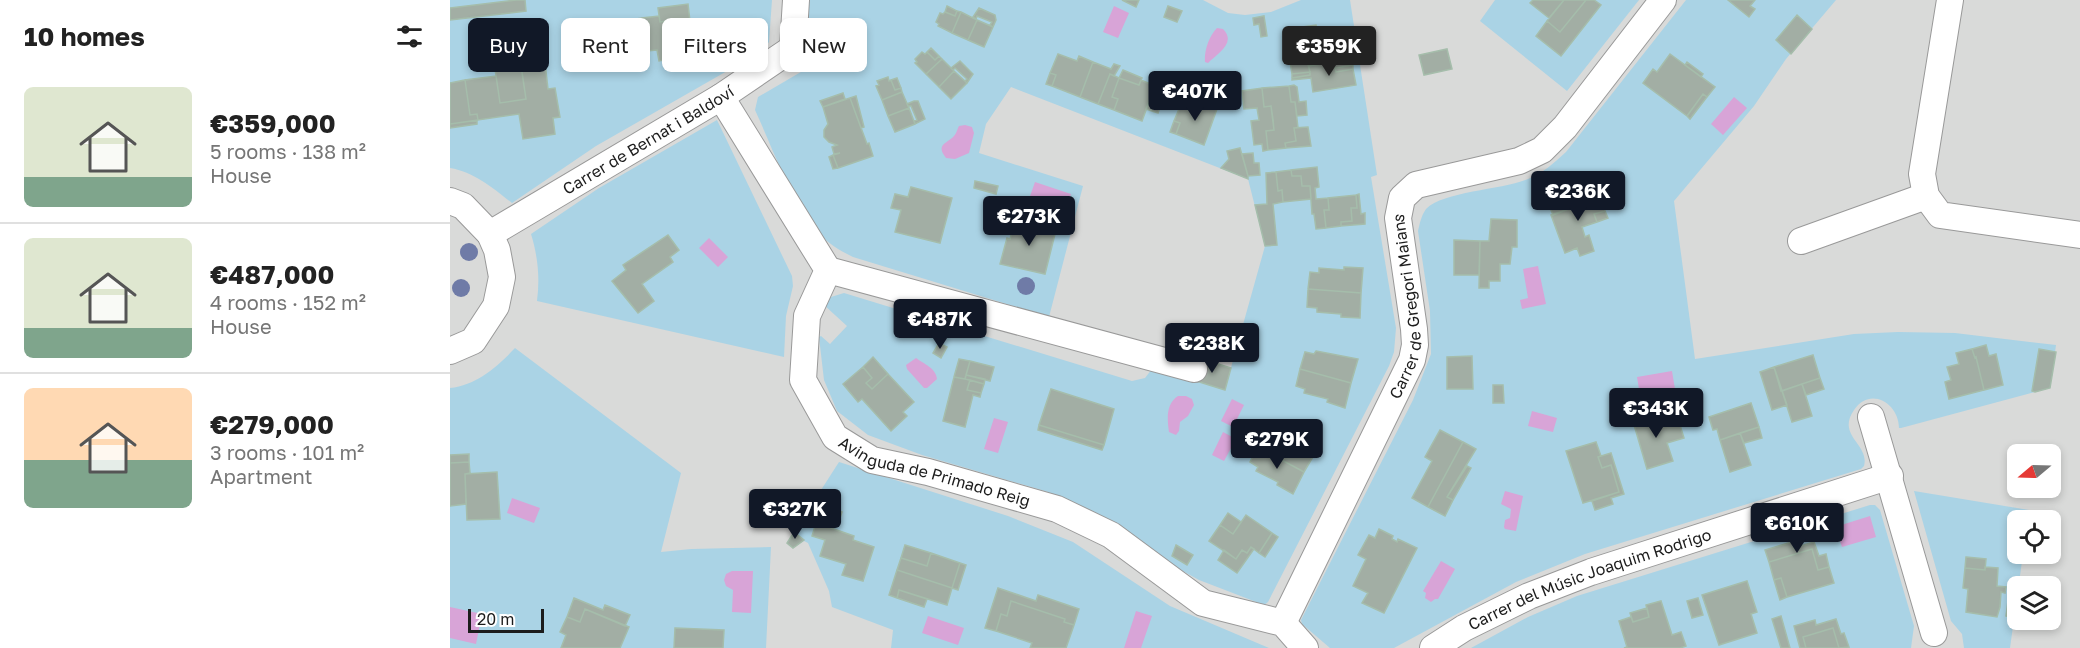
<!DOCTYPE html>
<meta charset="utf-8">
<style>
:root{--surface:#fff;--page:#f6f6f6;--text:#222;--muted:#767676;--line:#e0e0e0;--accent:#111827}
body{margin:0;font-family:"Golos Text",sans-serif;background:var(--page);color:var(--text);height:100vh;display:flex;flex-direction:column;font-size:22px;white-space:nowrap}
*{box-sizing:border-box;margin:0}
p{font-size:20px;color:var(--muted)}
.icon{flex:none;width:33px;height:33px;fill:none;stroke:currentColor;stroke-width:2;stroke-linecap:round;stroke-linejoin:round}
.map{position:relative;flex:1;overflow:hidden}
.details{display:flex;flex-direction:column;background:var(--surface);width:450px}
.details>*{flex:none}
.top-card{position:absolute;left:18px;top:18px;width:570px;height:54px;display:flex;gap:12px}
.needle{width:39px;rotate:251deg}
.tools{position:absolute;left:1557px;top:444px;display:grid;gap:12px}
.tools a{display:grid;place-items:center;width:54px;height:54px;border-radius:9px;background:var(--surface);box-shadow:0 3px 9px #0003;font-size:30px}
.scale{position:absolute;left:18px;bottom:15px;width:76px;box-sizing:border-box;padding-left:6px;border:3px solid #1c1c1c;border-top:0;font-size:16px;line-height:21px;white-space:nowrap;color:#1c1c1c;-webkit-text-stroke:4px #fff;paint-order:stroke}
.price{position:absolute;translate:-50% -51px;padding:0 14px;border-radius:6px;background:var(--accent);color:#fff;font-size:20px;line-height:39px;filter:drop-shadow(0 2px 3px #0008)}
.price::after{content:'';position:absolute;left:50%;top:36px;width:18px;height:14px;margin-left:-9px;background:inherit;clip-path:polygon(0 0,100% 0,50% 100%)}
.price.current{background:#222;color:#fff}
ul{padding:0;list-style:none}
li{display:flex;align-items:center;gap:18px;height:150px;padding:0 24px}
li+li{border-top:2px solid var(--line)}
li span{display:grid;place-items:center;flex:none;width:168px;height:120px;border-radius:9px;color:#555}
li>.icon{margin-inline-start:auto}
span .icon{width:72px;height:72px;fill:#fffc;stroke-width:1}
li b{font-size:26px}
h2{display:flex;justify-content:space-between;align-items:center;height:72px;padding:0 24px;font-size:26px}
.pill{padding:0 21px;border-radius:9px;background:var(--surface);box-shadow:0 3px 9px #0003;font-size:21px;line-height:54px}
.pill.current{background:var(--accent);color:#fff}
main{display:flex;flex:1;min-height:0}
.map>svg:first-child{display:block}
.residential{fill:#d9dad9;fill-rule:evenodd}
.grass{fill:#aad3e5}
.water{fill:#d8a4d7}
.building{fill:#a2aea4;stroke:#a5bdab;stroke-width:1.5}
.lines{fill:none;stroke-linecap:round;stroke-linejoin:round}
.minor-casing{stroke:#999;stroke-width:28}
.minor{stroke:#fff;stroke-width:26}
.tree{fill:#6f7ba7}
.labels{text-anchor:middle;stroke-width:4.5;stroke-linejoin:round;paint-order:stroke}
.street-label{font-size:16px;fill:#1c1c1c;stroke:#fff}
</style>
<main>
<section class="details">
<h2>10 homes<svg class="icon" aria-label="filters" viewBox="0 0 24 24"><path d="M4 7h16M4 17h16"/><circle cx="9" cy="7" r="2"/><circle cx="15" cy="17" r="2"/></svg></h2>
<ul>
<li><span style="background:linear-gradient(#dfe7d0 75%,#7fa58c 0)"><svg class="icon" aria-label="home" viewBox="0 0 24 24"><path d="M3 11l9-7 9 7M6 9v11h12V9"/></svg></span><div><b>€359,000</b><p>5 rooms · 138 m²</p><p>House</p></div></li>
<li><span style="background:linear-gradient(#dfe7d0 75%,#7fa58c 0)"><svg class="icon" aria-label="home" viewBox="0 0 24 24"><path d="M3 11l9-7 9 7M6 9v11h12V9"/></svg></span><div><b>€487,000</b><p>4 rooms · 152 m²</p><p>House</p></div></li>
<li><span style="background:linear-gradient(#ffd9b3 60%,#7fa58c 0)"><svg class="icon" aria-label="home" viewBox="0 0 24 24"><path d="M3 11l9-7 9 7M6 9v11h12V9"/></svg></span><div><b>€279,000</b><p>3 rooms · 101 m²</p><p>Apartment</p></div></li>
</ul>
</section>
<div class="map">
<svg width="1630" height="648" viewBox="0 0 1630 648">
<rect width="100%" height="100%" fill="#e2ede7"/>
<!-- residential -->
<path class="residential" d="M0,0H1630V648H0ZM1568,454H1600V488H1568ZM1568,520H1600V554H1568ZM1568,586H1600V620H1568Z"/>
<!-- grass -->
<path class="grass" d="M0,0H322L319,42L312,51L146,146L62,203C43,188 24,172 0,168Z
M359,0H753L778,13L795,15L821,12L851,0H900L927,175L921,177L946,328L944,352L939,366L818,602L814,605L749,580L720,564L661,523L598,492L472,455L418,435L387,411L374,380L369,337L371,336L380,344L397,326L374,305L381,297L394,293L682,381L695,378L702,369L775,389L815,246L798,179L561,87L536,124L529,153L633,186L599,317L403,257C391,251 378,244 369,233C340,199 324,151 305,110L308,97L356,69Z
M1045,0H1189L1117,91L1030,21Z
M1236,0H1386L1336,59L1304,106L1224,201L1245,359L1404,334L1448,332L1505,333L1606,345L1600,388L1451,428H1449C1449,403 1420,386 1404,410C1386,436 1420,444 1414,466L1411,469L1135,554L1066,582L944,648H880L852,624L851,620L963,400L981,354L980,311L968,231C970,223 971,216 976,209C994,191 1053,190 1078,179C1093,173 1104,163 1116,152Z
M267,120L342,276L343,286L336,316L334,357L87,301C90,278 88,257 81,234L149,188Z
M65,348L231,473L211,552L241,549L321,547L316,648H0V388C27,385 47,367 65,348Z
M389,462L558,516L623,542L720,606L819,648H441L443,630L382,607L379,591L358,543L354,541L343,548L337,543Z
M1464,491L1579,510L1578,520H1568V554H1573L1560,648H1514L1512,634L1501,621Z
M1420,505H1425L1430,510L1464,626L1461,648H1021L1078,617L1127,596Z"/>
<!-- water -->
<path class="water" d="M664,6L679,13L668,38L653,32Z
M84,26L86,44L49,50L46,31Z
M767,28L773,29C787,43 767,54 758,63L755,62C754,51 759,36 767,28Z
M1284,97L1297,108L1273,135L1261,124Z
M515,125L522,127L524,133L519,153L505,159L496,158C485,144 497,144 504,136C507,133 507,129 509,126Z
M585,182L621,194L615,211L579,199Z
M259,238L278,257L268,267L249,248Z
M1088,266L1096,304L1072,309L1070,300L1078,298L1073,269Z
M466,358C474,364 486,368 487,379L477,388H474L457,369L456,365Z
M1222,371L1225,389L1190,395L1187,377Z
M728,396H736L742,399L744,405L738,416L730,422L729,431L726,435L719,432C717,418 716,404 728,396Z
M782,399L794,405L783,427L771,421Z
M1082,411L1107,418L1103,432L1078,426Z
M544,418L558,422L548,453L534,449Z
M773,432L786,439L774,461L762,455Z
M1055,491L1073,496L1066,531L1055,529L1054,527L1055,520L1060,518L1061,509L1051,504Z
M62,498L90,508L84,523L57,513Z
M1420,516L1426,537L1392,547L1385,527Z
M991,561L1005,569L988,599H985L981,602L975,598L976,593L973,591Z
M282,571H303L301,613L282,612L283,590L276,586L274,580L276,574Z
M0,607L32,614L26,644L0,638Z
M686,611L702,616L691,648H674Z
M478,616L514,628L508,645L472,633Z"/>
<!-- building -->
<path class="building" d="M66,0H75L76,11L0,20V8Z
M672,0H689L686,7Z
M1083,0H1114L1099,18L1080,3Z
M1114,0H1136L1110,32L1097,21Z
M1136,0H1144L1151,5L1111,56L1086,36L1097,21L1110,32Z
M1278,0H1305L1300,6L1305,9L1299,17Z
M238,4L241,30L234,31L232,19L210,22L208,8Z
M497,6L507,11L505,16L495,12Z
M718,6L732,11L727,22L714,17Z
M529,8L545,15L546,20L543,27L540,25L542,22L527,16L526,19L523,17Z
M507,11L511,12L502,33L488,26L489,24L486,22L490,13L493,14L495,12L505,16Z
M511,12L527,20L518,40L502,33Z
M1347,15L1362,29L1341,54L1326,40Z
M209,16L210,22L232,19L234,31L241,30L244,50L219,54L220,59L209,61L207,50L197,51L192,18Z
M814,16L817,36L811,37L809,24L804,25L803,18Z
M192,18L195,36L161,41L159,23Z
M527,20L543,27L534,47L518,40Z
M866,25L868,39L855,41L853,27Z
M854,35L855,54L860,72L842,74L836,37Z
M195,36L199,58L178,61L177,55L163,57L161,41Z
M868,39V42L881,40L884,62L859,66L855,54V41Z
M894,39V41L899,40L901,50H897L896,44L882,46V41Z
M896,44L897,50H901L903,65L885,68L882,46Z
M481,48L489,56L485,60L477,52Z
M997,49L1002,69L974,75L969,55Z
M472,52L475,54L477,52L485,60L489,56L492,59L476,74L465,63L467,62L465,59Z
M608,54L627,61L629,56L643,62L630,97L602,86L606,75L600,73Z
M1220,54L1265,87L1257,97L1253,94L1237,116L1193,83L1203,69L1207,72Z
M70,58L76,99L50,103L44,62Z
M492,59L504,71L489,87L476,74Z
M510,61L523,74L517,83L515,81L517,79L505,68L503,70L501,68Z
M643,62L661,69L664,64L670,66L664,76L660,74L648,104L630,97Z
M884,62L886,72L903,69L906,85L863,92L861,78L842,80V78L860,75L859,66Z
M1237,62L1253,74L1251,77L1235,65Z
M95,63L98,89L105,88L110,117L103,118L105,134L73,139L69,114L28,120L27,114L20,115L15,80L46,76L50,103L76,99L71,66Z
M903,65V69L886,72L885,68Z
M673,70L692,78L689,85L669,78Z
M504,71L517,83L501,99L489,87Z
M860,72V75L842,78V74Z
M600,73L606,75L602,86L596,84Z
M660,74L669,78L662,97L668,99L664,110L648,104Z
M438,77L439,81L441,80L445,90L451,88L452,92L432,100L426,86L429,85L427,81Z
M447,78L451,88L445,90L441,80Z
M669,78L689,85L691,80L705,86L692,121L664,110L668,99L662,97Z
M15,80L20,115L27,114L28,120L0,124V83Z
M739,82L750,87L747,97L755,100L751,109L732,102Z
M844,85L847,87L849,102L856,101L857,115L847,116L845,102H841L839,86Z
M839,86L841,102H845L848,128H844L846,141L835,143L836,148L818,150L816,131L824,130L823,119L821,106L814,107L812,88Z
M704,88L715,92L708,113L696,109Z
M812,88L814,107L821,106L824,130L816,131L818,150L813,151L812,144L804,145L801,121L809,120L807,108L794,109L792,91Z
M452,92L459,108L438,116L432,100Z
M393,93L395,99L373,107L370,101Z
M1253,94L1257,97L1240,119L1237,116Z
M406,96L414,127L411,128L400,98Z
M400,98L417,144L419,143L423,156L388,168L383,155L390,153L384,154L382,147L387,145L379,142L374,137V130L378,124L373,107Z
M464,101H468L475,119L465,124L464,121L467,120L461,106H458L457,104Z
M732,102L751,109L753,104L767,109L754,145L726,134L730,123L724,121Z
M459,108L465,124L445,132L438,116Z
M27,120V124L0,128V124Z
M724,121L730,123L726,134L720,132Z
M858,127L861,146L836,148L835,143L846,141L844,128Z
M790,148L798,176V179L771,168L779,159L777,151Z
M803,153L804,163H809L810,175L798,176L792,154Z
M383,155L388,168L383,169L379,157Z
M867,167L869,187L865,188L866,199L878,198L879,210H874L876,228L866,229L864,214H862L860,186H852L851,176H842L841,170Z
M841,170L842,176H851L852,186H860L861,199L833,202L832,190L828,191L826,172Z
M826,172L828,191L832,190L833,202L823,204L827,245L815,246L805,205L817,204L816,173Z
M525,181L548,186L546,194L524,188Z
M461,187L502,198L490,243L445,232L451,210L441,208L445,194L458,197Z
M1118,189L1124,207L1103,215L1096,198Z
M1143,189L1146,199L1151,198L1155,211L1144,214L1147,222L1132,227L1135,237L1139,235L1144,251L1130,256L1127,248L1115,253L1101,215L1124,207L1121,198Z
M909,194L911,214L915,213V224L891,226V222L902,221L901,208H907L906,195Z
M906,195L907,208H901L902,221L891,222V226L876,228L874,210H879L878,198Z
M1155,211L1158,218L1147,222L1144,214Z
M1041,219L1067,220V247H1062L1060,264H1050V281H1039V288H1029L1030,241H1039Z
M565,220L606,230L595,274L550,264L557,238L560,239Z
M218,235L229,250L220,257L223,262L192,284L204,301L188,313L162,281L176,270L173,265Z
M1004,240L1030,241L1029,275H1004Z
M894,267L913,268L911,293L858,289L860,272L869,273V268L894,270Z
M858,289L911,293L910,318L891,317V314L867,312V308L857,307Z
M489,343L497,347L491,358L483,353Z
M1536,345L1539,356L1546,354L1553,385L1534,390L1526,357L1525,358L1522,349Z
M1522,349L1525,358L1526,357L1534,390L1499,399L1495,382L1501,380L1497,367L1509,364L1506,353Z
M1589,349L1606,352L1600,388L1585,392L1582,391Z
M866,351L908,359L901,383L850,369L855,352L864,354Z
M1363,355L1370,378L1331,391L1324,367Z
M1022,356L1023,389H997V357Z
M423,357L438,374L422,389L416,383L422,378L413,367Z
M749,358L781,368L775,390L743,380Z
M509,359L520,361L515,379L504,377Z
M520,361L544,367L540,381L516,375Z
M413,367L422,378L416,383L422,389L438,374L464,402L453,412L457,416L441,431L412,399L408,402L393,384Z
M1324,367L1337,405L1322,410L1310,372Z
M850,369L901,383L895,408L877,402L878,399L854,393L855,389L846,386Z
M516,375L535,379L534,384L515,379Z
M504,377L520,380L517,390L531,393L530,397L523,395L515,427L493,421Z
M1370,378L1374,389L1356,395L1352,384Z
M520,380L534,384L531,393L517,390Z
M1352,384L1362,416L1342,422L1332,391Z
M1043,385H1053L1054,403H1043Z
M601,389L664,409L654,445L589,425Z
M1301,403L1309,427L1270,440L1267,429L1263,430L1259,417Z
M1208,411L1212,426L1229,422L1234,438L1217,443L1223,461L1197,469L1182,418Z
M589,425L654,445L652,450L588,430Z
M1309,427L1312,438L1294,443L1290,433Z
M990,430L1013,442L978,507L962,498L982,461L975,457Z
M816,431L825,436L827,432L849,444L850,441L867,450L854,472L808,447Z
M1290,433L1301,465L1280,472L1270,440Z
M1013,442L1026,449L997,497L1003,500L995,516L978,507Z
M1146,442L1151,456L1148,457L1152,468L1161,465L1169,492L1133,503L1116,451Z
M808,447L854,472L843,494L827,485L828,482L806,471L808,467L800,462Z
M1161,453L1174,494L1161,498L1163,504L1145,510L1142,501L1169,492L1161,465L1152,468L1148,457Z
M19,454V462L0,463V455Z
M19,462L20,473L15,474L16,504L0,506V463Z
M1017,466L1021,468L1003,500L997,497Z
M47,472L50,519L17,520L15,474Z
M376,506L392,512L388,524L383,523L381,528L404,536L403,540L424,547L413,581L392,575L396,564L370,556L375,540L362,536L370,510L374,512Z
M778,513L791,522L783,534L770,525Z
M796,515L822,533L809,553L801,547L797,553L792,550L786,559L759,541L770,525L783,534Z
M929,529L943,536L942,539L947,542L948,539L967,548L934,613L912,603L918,593L903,586L916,559L908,555L919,535L925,538Z
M344,532L354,540L343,548L337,543Z
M822,533L828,537L815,557L809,553Z
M1342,542L1344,548L1364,542L1369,556L1376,554L1379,567L1368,570L1362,549L1319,562L1315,550Z
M455,545L481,553L477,566L451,558Z
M726,545L743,555L737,565L722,556Z
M801,547L804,549L787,573L768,560L774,550L786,559L792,550L797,553Z
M1362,549L1368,570L1379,567L1384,583L1337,597L1331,578L1324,580L1319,562Z
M481,553L510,563L502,588L447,570L451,558L477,566Z
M1516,557L1536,559L1535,570L1515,568Z
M510,563L516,565L508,590L502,588Z
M1535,567L1548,568L1547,586L1556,587L1555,593L1551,592L1550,607L1547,617L1516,612L1518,589L1513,588L1515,568L1535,570Z
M447,570L502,588L497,605L449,590L447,598L439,595Z
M1331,578L1337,597L1330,600L1324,580Z
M1297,581L1307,612L1301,614L1307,633L1269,645L1252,595Z
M548,588L586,601L588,595L629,609L624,625L614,622L615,619L561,601L557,616L551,614L546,631L535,628Z
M449,590L477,599L474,607L447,598Z
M124,598L153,610L155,605L180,615L175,626L135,609L130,622L117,617Z
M1248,598L1253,615L1242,618L1237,601Z
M561,601L615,619L614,622L624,625L616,648H580L582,643L546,631L551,614L557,616Z
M1211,601L1222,635L1231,632L1236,646L1230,648H1174L1177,647L1169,621L1181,617L1183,622L1199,617L1196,605Z
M1558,601L1566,602L1564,618L1556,616Z
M1197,608L1199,617L1183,622L1180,613Z
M135,609L179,627L170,648H111L116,635L110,632L117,617L130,622Z
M1331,616L1340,648H1331L1322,619Z
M1386,619L1391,634L1394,633L1399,647L1389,648L1383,628L1353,637L1356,648H1350L1344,626L1365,620L1366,625Z
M225,628L274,630L273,648H224Z
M1383,628L1389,648H1356L1353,637Z"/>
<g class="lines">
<defs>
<g id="minor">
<path d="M1500,0L1472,174L1476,196L1490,215L1630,235"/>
<path id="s1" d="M271,97L378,270L357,316L353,380L385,437L422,460L478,472L607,509L661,535L753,603L833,623L855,648"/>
<path d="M0,201L13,206L40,234L47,250L52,277L46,306L23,341L0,351"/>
<path id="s2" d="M40,234L271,97L343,48L346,0"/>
<path d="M1351,241L1476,196"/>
<path d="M378,270L744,369"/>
<path d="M1421,417L1484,633"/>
<path id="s3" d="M833,623L962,360L965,345L964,329L948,218L952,198L966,185L1069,161L1092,150L1115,127L1213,0"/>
<path id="s4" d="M983,648L1014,628L1079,596L1141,572L1440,476"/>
</g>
</defs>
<!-- minor casing -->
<use href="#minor" class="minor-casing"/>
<!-- minor -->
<use href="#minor" class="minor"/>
</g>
<!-- trees -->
<g class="tree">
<circle cx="19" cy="252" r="9"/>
<circle cx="576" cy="286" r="9"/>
<circle cx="11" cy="288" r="9"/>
<circle cx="754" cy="337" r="9"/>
</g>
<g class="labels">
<!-- street labels -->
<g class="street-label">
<text dy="6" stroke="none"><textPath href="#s2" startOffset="184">Carrer de Bernat i Baldoví</textPath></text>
<text dy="6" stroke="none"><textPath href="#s3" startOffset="346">Carrer de Gregori Maians</textPath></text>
<text dy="6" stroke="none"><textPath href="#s1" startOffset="490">Avinguda de Primado Reig</textPath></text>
<text dy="6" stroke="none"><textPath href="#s4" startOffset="172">Carrer del Músic Joaquim Rodrigo</textPath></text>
</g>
</g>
</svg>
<div class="tools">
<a><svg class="needle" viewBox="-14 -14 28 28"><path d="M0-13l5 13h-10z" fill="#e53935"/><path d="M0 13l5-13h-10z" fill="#767676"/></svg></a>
<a><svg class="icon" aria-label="locate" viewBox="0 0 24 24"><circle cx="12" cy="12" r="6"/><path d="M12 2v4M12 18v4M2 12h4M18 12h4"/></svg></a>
<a><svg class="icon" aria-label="layers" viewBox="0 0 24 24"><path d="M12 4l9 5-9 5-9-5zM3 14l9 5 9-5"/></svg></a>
</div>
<div class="scale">20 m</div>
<b class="price current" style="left:879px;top:77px">€359K</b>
<b class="price" style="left:745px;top:122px">€407K</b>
<b class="price" style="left:1128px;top:222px">€236K</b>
<b class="price" style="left:579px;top:247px">€273K</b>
<b class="price" style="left:490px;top:350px">€487K</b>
<b class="price" style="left:762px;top:374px">€238K</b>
<b class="price" style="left:1206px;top:439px">€343K</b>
<b class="price" style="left:827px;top:470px">€279K</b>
<b class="price" style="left:345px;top:540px">€327K</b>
<b class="price" style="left:1347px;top:554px">€610K</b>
<div class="top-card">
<a class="pill current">Buy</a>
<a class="pill">Rent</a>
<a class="pill">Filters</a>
<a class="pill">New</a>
</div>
</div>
</main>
